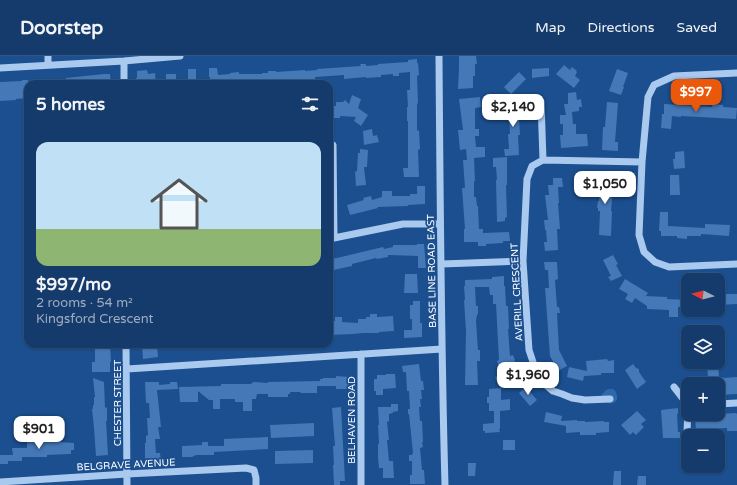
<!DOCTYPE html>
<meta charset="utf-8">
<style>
:root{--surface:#143b6b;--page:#214673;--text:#f1f3f6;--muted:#9dadc1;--line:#33557e;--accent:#ea580c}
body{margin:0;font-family:"Varela Round",sans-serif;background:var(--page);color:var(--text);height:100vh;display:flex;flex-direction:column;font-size:15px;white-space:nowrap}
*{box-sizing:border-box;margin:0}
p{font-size:13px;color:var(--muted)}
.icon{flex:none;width:22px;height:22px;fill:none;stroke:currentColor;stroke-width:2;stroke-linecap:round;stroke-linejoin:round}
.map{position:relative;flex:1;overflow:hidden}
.side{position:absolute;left:24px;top:24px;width:309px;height:268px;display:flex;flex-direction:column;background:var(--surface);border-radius:12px;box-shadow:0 1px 3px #0004,0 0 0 1px var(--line)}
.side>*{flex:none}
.needle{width:26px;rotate:276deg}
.fabs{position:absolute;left:681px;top:217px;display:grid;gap:8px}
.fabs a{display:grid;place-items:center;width:44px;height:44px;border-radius:8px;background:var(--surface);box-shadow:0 1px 3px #0004,0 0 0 1px var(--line);font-size:20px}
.price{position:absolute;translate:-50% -34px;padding:0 9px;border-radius:8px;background:#fff;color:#222;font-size:13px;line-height:26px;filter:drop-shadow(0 1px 2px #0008)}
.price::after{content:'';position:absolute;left:50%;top:24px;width:12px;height:9px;margin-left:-6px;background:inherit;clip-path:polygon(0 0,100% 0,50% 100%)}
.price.active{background:var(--accent);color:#fff}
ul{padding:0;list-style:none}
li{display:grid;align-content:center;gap:8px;height:212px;padding:0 12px}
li+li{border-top:1px solid var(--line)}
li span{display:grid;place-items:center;height:124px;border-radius:12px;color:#555}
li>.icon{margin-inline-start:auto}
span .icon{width:72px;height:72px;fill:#fffc;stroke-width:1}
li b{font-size:17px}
h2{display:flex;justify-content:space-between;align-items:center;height:48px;padding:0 12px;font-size:17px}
header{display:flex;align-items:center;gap:24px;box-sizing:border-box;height:56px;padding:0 20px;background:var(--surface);border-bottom:1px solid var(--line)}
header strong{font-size:19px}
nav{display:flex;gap:22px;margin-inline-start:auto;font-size:14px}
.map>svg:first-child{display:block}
.grass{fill:#2e69ad}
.building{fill:#4478b7}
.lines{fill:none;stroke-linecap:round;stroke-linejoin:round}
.minor{stroke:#a9c9ee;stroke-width:7}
.labels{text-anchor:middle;stroke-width:3.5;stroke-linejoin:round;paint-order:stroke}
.street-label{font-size:10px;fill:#fff;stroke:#1b4f8f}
</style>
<header>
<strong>Doorstep</strong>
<nav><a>Map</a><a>Directions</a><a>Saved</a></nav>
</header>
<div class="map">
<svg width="737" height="429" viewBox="0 0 737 429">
<rect width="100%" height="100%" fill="#1b4f8f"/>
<!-- grass -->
<path class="grass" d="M608,333H613C617,336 617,339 617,344C611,351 605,346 600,341L605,335Z"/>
<!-- building -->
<path class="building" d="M459,0H476L477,8H475V20H473V32L458,33L459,11Z
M417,3V7H418L419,19L417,20L418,47L417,48V75L419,74L420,93L418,94L419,121H404L403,112H408V65H407V51H408L407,34H410V16L399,17V20H393V18L381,19V21L366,22V21L344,23V19L315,21V23L276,26L277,28H210V21H209V12H217L218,19L230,18V17L239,16V18H262V17H268V15H276V16L305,14V15L317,14V13L361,10L360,8H366V10L378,9V8L408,6V4Z
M564,9L570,14L572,11L577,15L576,16H577L575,20L580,24L574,32L556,18Z
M549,12V20L532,22V13Z
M188,13H196V28H188Z
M617,13L628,17L623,31H624L621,39L609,35Z
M147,14L148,18L155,17L156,27L136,28V22H137V15Z
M519,16L526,23L511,38L504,31Z
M104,18H110L111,28H66V22Z
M166,18H176V28H166Z
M22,24H28V42L16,43V44L0,45V26L22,25Z
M576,36L577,44L581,43L582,51H579V55L572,56L573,68H576V78H587L588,90L561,92L560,79H563V68H560V59H566L564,48H568V37Z
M352,39L361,43L358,52L368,59L361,70L354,65L356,61L340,60V62H333V60H330V50H336V46H343L345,44L349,48Z
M480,41L481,51L475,52V73H479V80H475L476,91H485V101L474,102L475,125H474V141H476L477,150H478L479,173H483V177L509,176L510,185H503V187L486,188V190H478V186H464V173H465L462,132H465L463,104H467L466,93L460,94L458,74H463L459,43Z
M514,42L515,50H517L519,63L520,79H518L519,99L505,100L504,93H509L508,78H510L509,61H506L504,44Z
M607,46L618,47L615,86H618V95L602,94L603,71H605Z
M664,48L712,51V48L723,49V51L737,52L736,63L681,60V61L672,60L671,73L661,72L662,58H664Z
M372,73L373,80L377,79L379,86L364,89L363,75Z
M360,93L368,94L367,111H364L366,129L356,130L355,116L357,115L358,97H360Z
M684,95L685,112L674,113L673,103H675V96Z
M507,101V129H506L507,161L505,162V165L497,166L496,124H497L496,111H493V102Z
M600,119H611V129L613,130L611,155H612L611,180L599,179L600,155H598V152H597L598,145H599Z
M670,119H679L680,139H670Z
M553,122H562L563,131H558L559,147H558L560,173H557L558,194L545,195L544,186H547L546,174H545L544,164H548L545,139H549L548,129H553Z
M417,130H425V148L408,149V150L377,151L378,152L350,159L347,149L364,144L363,142L371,140L372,144L382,141V135H392V140H410V138H417Z
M660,156H668V170L705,172V168L730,169L729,180L701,178V180H687V183L677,182V180H661V175H659Z
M417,188H424L426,212H418V200L388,199V201L377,203L376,202L352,208V210L329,215V203L337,202L383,191L384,193L393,191V189H417Z
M613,199L618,208L616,209L622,220L611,225L608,221L611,220L603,204Z
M544,206H557L558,223L555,224L557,251H559L560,257H557L559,294L567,310L558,315L550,300L545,232H549L548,214H545Z
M405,218H417L418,237H404Z
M504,220V230H505L506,250H508L509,273H508L510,300L513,299L515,304H514L516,307L512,308L518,323L499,330L495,321L502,319L497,305L499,304L496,248H493V239H490L489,231H475L476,250H478V258L477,259L476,265L478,294H480V305H477L478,329H465L466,275L464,244H465L464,230H465V224L492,223V221Z
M625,223L648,237L646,240L667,241V243L688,244V250L678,251V261H669V254L647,253V250L635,242L632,247L625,243L628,238L619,233Z
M718,238H737V248L718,249Z
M413,245H420V267H422V281L404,282V274H412V263H410V249H413Z
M370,258H377V261L393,260L394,275L379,276V277H363L353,278L329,279V265H335V261H342V266L358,267V263H366V261H370Z
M95,288H110L111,306H110V316H92V306H95Z
M142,288H157L158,301L143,303Z
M718,289H723L724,298H718Z
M607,303L608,305L614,304V317H601V319L584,320L583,325L567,321L569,311L587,315L586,305Z
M707,306H718L719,321H722L723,322L737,321V338L718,339V328H688V324L708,322Z
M419,308L421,325H423L424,334H421L422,343H420L421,351H419L420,365H422L423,386H422L423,391L420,392L422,414H424L425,428H410V419H412V405H409V399H412V398L413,397L409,358H408V353H410L409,335H407L406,316H403L402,310Z
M633,308L636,312L639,313V316L646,326L637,333L625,314Z
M386,318H395L396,332L383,333V339H376V335H374V323H377V319H386Z
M336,320L349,321V333H336V330H317V337H301L300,336H290V338H288V341H268V338H257L256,343H252V355H243V346H235V343H220V353H213V344H209L198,335V346H180L179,331L221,330V328H251L253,326L268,327V326L320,325V323H323V322H336Z
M93,322L104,326L105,352L107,351V365H106L108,399L96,400L94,372L92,353H93V349H94V341H95Z
M145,326H159V329L170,328V326H177L178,333L157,334L161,371H158L160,383H155L156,397H160L161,406L145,407V387H146V380L148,379L147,362H150L149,347H146Z
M526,331L537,344L530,350L519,337Z
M501,332V344L510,343V354L500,355V373H499L500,376L485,377V375H483V368L494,367V355H489V347H487V341H489V333Z
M391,348H398V355L393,356V357L389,358V365L387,366L389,384H387L389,405H393L394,422H383V412H379L378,402V388H379L378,369H379L378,351H391Z
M341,351L345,425H340V429H334L333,409H334L333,390H335L332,352Z
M678,352V358H677L678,376H680V382H663L661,354Z
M637,355L646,364L641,368L644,371L636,379L633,376L630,379L621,369Z
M546,356L562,360L561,365L577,364V365H585V366L604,365V366H609V376L596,377V379H580V376L566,377V370L544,366Z
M736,357L737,358V375H727V372L710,373V375L696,376L695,359Z
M314,367V380L271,382L270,369Z
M51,381H59V386L74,387V394H71V398H69L47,399V401H22V405H8V408H0V399H13L12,392H27V385L51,386Z
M268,381V393L214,396V399H196L192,401H182V390L202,389V386H208V390H224V383Z
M503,384H515V394H503Z
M313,394V407L275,408V395Z
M468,407H476L475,420H468Z
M614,415H621V429H613Z
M638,420H646V429H637Z"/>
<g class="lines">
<!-- minor -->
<path class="minor" d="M48,0V9
M439,0C440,143 441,286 445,429
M124,5V28
M0,12L124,5L180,0
M737,17L674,20L654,29L648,41L642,106L639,179L644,196L655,206L669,211L737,208
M541,46L543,104
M329,90L333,89L334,182
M329,183L403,168H440
M442,208L523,205
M126,288L127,429
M127,313L442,293
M674,331L688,349L687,378
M610,343L585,344L572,342L562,338L553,335L546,329L539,322L536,315L529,294L523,205L527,123L532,110L543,104L642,106
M718,348L737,347
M0,426L127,418L246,412L254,414L256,422V429
M361,429V298"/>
</g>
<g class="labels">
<!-- street labels -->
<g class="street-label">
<text transform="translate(431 215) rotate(-91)" y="4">BASE LINE ROAD EAST</text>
<text transform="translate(516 236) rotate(-93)" y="4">AVERILL CRESCENT</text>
<text transform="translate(117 347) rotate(-90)" y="4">CHESTER STREET</text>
<text transform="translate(351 364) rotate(-90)" y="4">BELHAVEN ROAD</text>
<text transform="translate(126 408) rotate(-3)" y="4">BELGRAVE AVENUE</text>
</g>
</g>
</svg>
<div class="fabs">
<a><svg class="needle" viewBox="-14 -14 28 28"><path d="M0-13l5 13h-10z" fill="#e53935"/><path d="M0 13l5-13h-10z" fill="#9dadc1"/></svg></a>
<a><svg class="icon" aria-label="layers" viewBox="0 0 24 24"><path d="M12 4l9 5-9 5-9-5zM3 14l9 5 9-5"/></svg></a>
<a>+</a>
<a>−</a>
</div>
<b class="price active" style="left:696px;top:57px">$997</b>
<b class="price" style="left:513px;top:72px">$2,140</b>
<b class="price" style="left:605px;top:149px">$1,050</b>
<b class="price" style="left:528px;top:340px">$1,960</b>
<b class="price" style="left:39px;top:394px">$901</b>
<section class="side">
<h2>5 homes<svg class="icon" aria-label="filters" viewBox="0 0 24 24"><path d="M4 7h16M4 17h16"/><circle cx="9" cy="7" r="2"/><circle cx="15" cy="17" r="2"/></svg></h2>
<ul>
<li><span style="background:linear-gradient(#bfe0f5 70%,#8fb573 0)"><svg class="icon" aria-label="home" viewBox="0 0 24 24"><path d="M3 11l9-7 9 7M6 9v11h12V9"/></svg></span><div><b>$997/mo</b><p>2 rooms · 54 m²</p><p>Kingsford Crescent</p></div></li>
</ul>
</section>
</div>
